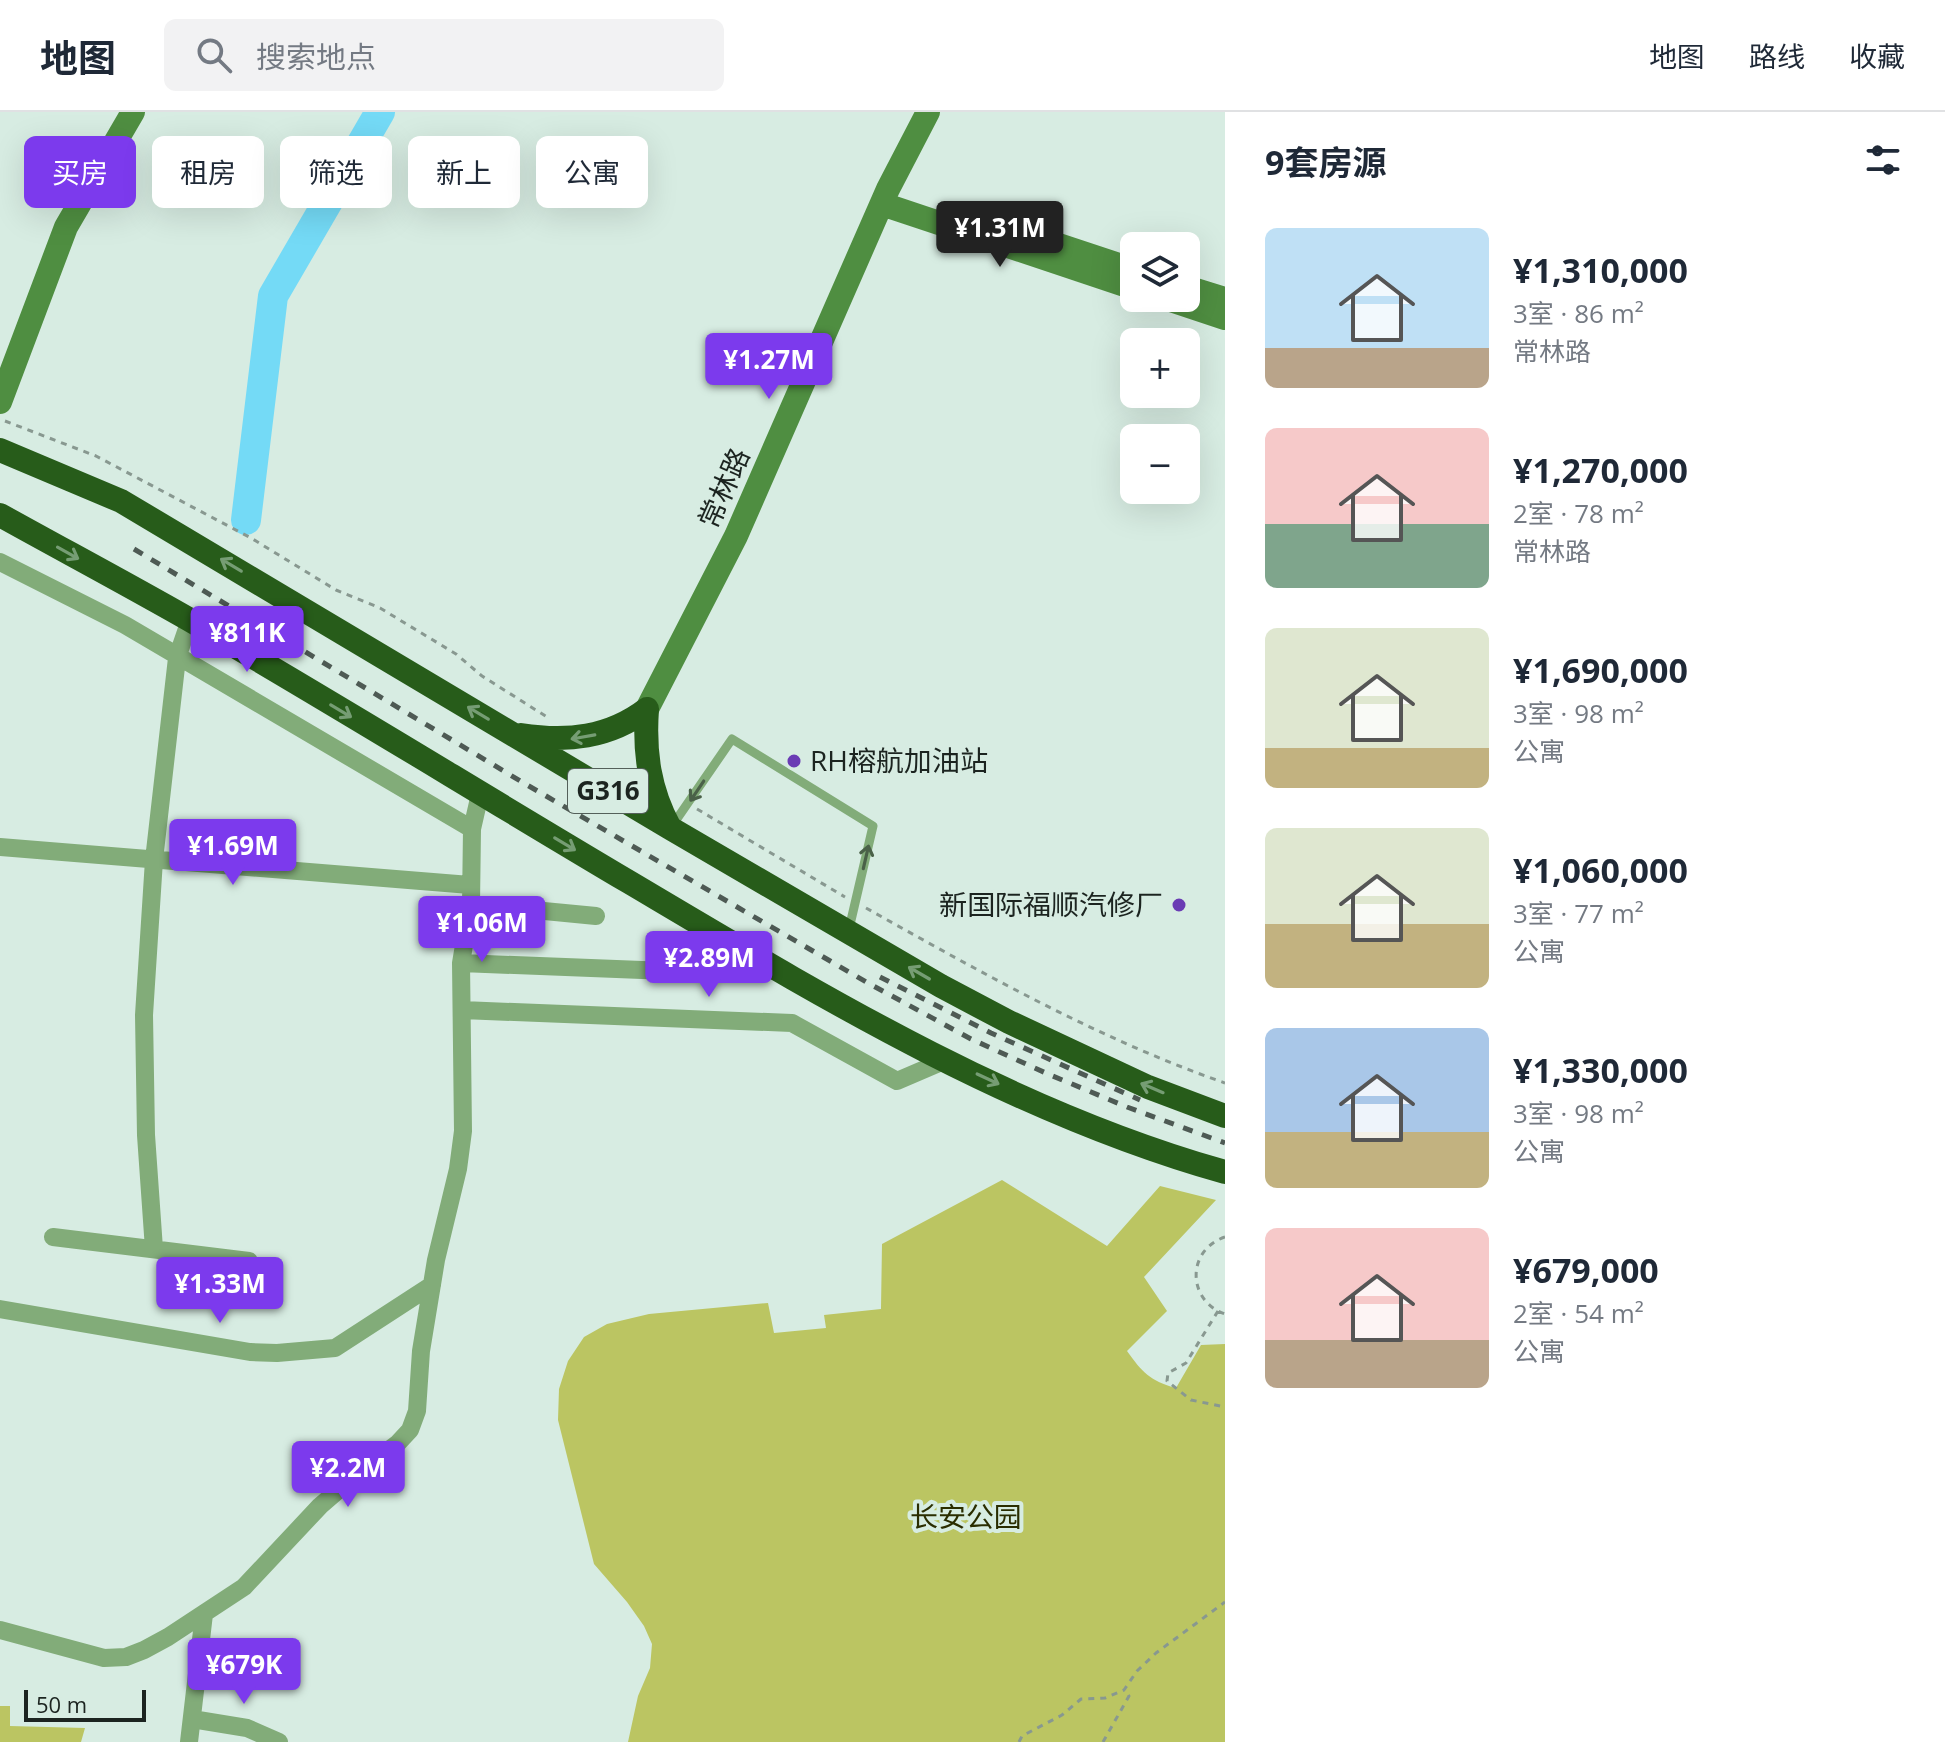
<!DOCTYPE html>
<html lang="zh">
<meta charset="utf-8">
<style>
:root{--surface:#fff;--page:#f2f2f3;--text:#1f2937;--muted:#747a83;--line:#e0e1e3;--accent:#7c3aed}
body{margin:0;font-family:"Open Sans","Noto Sans SC",sans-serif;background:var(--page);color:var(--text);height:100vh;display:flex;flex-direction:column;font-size:30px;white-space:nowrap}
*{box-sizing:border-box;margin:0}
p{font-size:26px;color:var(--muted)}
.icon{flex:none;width:44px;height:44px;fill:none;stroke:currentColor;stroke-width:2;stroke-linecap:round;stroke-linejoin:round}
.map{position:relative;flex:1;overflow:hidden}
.side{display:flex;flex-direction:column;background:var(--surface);width:720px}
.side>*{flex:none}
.top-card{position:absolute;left:24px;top:24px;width:760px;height:72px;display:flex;gap:16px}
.controls{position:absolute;left:1120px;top:120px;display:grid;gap:16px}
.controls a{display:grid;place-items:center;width:80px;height:80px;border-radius:12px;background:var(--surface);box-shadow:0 8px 32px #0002;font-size:40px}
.scale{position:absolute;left:24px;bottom:20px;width:122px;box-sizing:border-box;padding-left:8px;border:4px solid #1c2420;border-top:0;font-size:22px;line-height:28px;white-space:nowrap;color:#1c2420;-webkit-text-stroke:6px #d7ece2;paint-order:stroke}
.price{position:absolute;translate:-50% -68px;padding:0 18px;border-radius:8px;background:var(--accent);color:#fff;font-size:26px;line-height:52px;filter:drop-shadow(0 2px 4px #0008)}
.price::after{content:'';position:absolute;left:50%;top:48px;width:24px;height:18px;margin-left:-12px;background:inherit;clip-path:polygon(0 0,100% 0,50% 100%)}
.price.on{background:#222;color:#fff}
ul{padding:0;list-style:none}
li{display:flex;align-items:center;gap:24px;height:200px;padding:0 40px}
li span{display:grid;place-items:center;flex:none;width:224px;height:160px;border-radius:12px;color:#555}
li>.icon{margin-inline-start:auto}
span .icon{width:96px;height:96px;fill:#fffc;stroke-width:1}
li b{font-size:34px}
h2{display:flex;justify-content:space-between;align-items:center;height:96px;padding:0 40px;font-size:34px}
.tag{padding:0 28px;border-radius:12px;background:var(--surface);box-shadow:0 8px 32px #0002;font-size:28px;line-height:72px}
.tag.on{background:var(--accent);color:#fff}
header{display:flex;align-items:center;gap:48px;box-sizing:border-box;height:112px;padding:0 40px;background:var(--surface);border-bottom:2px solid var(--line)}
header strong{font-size:38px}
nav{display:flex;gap:44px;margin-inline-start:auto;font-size:28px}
.search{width:560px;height:72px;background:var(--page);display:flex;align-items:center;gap:20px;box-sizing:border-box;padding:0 28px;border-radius:12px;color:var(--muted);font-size:30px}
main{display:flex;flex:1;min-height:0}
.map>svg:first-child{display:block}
.green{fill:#bbc562}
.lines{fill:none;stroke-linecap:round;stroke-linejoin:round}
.river{stroke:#74daf6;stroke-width:30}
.path{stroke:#889890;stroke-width:3;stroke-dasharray:6 6;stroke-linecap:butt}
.lane{stroke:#82ac79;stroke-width:9}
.street{stroke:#82ac79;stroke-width:18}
.secondary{stroke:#4f8e41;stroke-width:24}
.highway{stroke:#275c1a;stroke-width:24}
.rail{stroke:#4e5a54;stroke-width:5;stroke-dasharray:10 10;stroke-linecap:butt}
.oneway{stroke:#769d74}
.oneway2{stroke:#4a6148}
.poi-dot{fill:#6a3cb4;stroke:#d7ece2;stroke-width:3}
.labels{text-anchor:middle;stroke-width:8;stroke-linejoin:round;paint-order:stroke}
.shield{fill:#d7ece2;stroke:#54605a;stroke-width:2}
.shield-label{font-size:26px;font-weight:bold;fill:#1c2420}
.street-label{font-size:28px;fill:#1c2420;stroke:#d7ece2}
.poi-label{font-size:28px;fill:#1c2420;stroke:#d7ece2;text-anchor:start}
.park-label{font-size:28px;fill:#2a2d01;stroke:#d7ece2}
</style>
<header>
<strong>地图</strong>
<div class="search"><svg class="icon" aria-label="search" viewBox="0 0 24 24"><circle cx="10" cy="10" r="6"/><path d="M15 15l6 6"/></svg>搜索地点</div>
<nav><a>地图</a><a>路线</a><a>收藏</a></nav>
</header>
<main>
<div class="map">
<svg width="1225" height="1630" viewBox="0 0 1225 1630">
<rect width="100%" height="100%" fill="#d7ece2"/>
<!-- green -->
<path class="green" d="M1002,1068L1107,1134L1160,1074L1216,1088L1144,1165L1167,1199L1127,1239C1142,1260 1150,1269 1176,1276L1201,1233L1225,1232V1630H628L638,1584L650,1556L652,1532L644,1514L627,1490L594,1452L558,1308L559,1277L568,1249L584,1225L607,1212L649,1202L768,1191L774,1221L826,1216L824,1203L881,1197L882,1132Z
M0,1594H10V1614L85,1616L81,1630H0Z"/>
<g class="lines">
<!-- river -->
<path class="river" d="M246,408L273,184L380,0"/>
<!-- path -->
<path class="path" d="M5,309L96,344L251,426L336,478L380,496L456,542L482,564L547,605
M697,697L845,785
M866,796C982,861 1099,927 1225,971
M1225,1125C1186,1138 1187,1189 1225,1202
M1218,1199L1186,1251L1168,1261L1167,1269L1191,1288L1225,1295
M1019,1630L1022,1624L1062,1603L1081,1587L1105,1586L1124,1578L1137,1559L1156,1541L1225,1490
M1103,1630L1129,1584L1125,1578"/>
<!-- lane -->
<path class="lane" d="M672,714L732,627L873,714L849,817"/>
<!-- street -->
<path class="street" d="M0,450L125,513L472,717
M0,735L470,773
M471,792L596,804
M461,851L693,860
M462,898L792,911L897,969L946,948
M53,1125L249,1149
M154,1137L146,1023L144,903L154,748L177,546L190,508
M0,1197L250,1240L277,1241L335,1236L432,1173
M0,1518L104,1546L126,1545L144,1538L168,1525L244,1475L320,1394L357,1362L397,1332L410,1318L417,1299L421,1239L436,1148L458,1057L463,1019L461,851L471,792L472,717L480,682
M192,1607L247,1616L279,1630
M189,1630L204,1502"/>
<!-- secondary -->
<path class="secondary" d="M882,92L1134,176
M992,111L1134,158
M1186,175L1225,187
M1165,186L1225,206
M0,290L66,115L133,0
M647,597L736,424L888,77L928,0"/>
<!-- highway -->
<path class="highway" d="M0,338L121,389L670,716L941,874L1009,910L1148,975L1225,1004
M0,403C63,438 127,472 190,508C337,593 482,683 629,770C818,882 1011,1000 1225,1060
M647,597C644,640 649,678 670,716
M521,623C567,630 609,626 647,597"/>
<!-- rail -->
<path class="rail" d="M134,437L522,670L868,871L971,927L1048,962L1127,995L1225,1031
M880,865L991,921L1140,988"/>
</g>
<!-- one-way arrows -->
<defs><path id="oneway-shaft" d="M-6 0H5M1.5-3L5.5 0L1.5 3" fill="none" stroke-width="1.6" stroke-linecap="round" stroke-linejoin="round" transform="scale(2)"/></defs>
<g class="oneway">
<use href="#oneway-shaft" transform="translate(68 441) rotate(29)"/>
<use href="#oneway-shaft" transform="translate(231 453) rotate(-149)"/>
<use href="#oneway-shaft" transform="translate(341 599) rotate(31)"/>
<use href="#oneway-shaft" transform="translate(478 601) rotate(-149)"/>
<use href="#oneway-shaft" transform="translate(583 625) rotate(170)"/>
<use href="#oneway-shaft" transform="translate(565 732) rotate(31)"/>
<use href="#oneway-shaft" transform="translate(919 861) rotate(-150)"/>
<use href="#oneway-shaft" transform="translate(988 967) rotate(25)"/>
<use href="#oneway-shaft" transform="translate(1152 976) rotate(-157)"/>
</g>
<g class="oneway2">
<use href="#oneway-shaft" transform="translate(697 679) rotate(124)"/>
<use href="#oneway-shaft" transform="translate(866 745) rotate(-77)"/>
</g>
<!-- markers -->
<g class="poi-dot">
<circle cx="794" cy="649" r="8"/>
<circle cx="1179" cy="793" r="8"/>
</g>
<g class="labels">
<!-- shield labels -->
<rect class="shield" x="568" y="657" width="80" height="44" rx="6"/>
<g class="shield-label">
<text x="608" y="688">G316</text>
</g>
<!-- street labels -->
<g class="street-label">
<text transform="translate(724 376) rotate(-66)" y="10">常林路</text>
</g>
<!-- poi labels -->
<g class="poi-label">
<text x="810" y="659">RH榕航加油站</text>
<text x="1163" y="803" text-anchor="end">新国际福顺汽修厂</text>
</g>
<!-- park labels -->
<g class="park-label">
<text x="966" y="1415">长安公园</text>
</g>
</g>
</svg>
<div class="controls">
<a><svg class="icon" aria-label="layers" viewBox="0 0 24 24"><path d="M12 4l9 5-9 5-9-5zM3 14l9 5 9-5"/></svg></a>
<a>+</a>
<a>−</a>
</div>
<div class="scale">50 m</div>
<b class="price on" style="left:1000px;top:157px">¥1.31M</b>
<b class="price" style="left:769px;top:289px">¥1.27M</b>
<b class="price" style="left:247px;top:562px">¥811K</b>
<b class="price" style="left:233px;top:775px">¥1.69M</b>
<b class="price" style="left:482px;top:852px">¥1.06M</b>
<b class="price" style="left:709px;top:887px">¥2.89M</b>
<b class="price" style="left:220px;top:1213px">¥1.33M</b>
<b class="price" style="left:348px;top:1397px">¥2.2M</b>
<b class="price" style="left:244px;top:1594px">¥679K</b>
<div class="top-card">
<a class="tag on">买房</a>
<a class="tag">租房</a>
<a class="tag">筛选</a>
<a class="tag">新上</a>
<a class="tag">公寓</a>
</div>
</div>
<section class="side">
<h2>9套房源<svg class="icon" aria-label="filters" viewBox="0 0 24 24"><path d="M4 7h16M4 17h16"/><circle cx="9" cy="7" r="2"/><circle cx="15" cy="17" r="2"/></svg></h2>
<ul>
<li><span style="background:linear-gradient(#bfe0f5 75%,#b9a48a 0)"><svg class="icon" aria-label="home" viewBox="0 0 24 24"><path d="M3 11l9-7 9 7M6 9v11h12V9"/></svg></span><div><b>¥1,310,000</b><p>3室 · 86 m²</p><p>常林路</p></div></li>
<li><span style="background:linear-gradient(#f6c9c9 60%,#7fa58c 0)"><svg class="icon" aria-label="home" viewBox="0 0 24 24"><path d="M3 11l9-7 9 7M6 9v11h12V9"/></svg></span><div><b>¥1,270,000</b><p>2室 · 78 m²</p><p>常林路</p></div></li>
<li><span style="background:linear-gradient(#dfe7d0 75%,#c2b280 0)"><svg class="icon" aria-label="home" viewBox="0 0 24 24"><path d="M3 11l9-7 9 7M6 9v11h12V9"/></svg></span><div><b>¥1,690,000</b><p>3室 · 98 m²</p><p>公寓</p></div></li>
<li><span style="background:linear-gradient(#dfe7d0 60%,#c2b280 0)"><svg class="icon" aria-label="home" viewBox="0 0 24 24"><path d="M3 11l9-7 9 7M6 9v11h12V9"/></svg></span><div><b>¥1,060,000</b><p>3室 · 77 m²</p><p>公寓</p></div></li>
<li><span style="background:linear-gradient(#a9c7e8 65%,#c2b280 0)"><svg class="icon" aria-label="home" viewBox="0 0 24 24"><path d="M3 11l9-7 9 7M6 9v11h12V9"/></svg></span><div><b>¥1,330,000</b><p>3室 · 98 m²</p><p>公寓</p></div></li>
<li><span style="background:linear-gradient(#f6c9c9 70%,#b9a48a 0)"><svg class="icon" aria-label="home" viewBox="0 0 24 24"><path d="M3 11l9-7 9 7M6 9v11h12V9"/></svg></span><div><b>¥679,000</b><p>2室 · 54 m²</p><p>公寓</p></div></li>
</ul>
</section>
</main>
